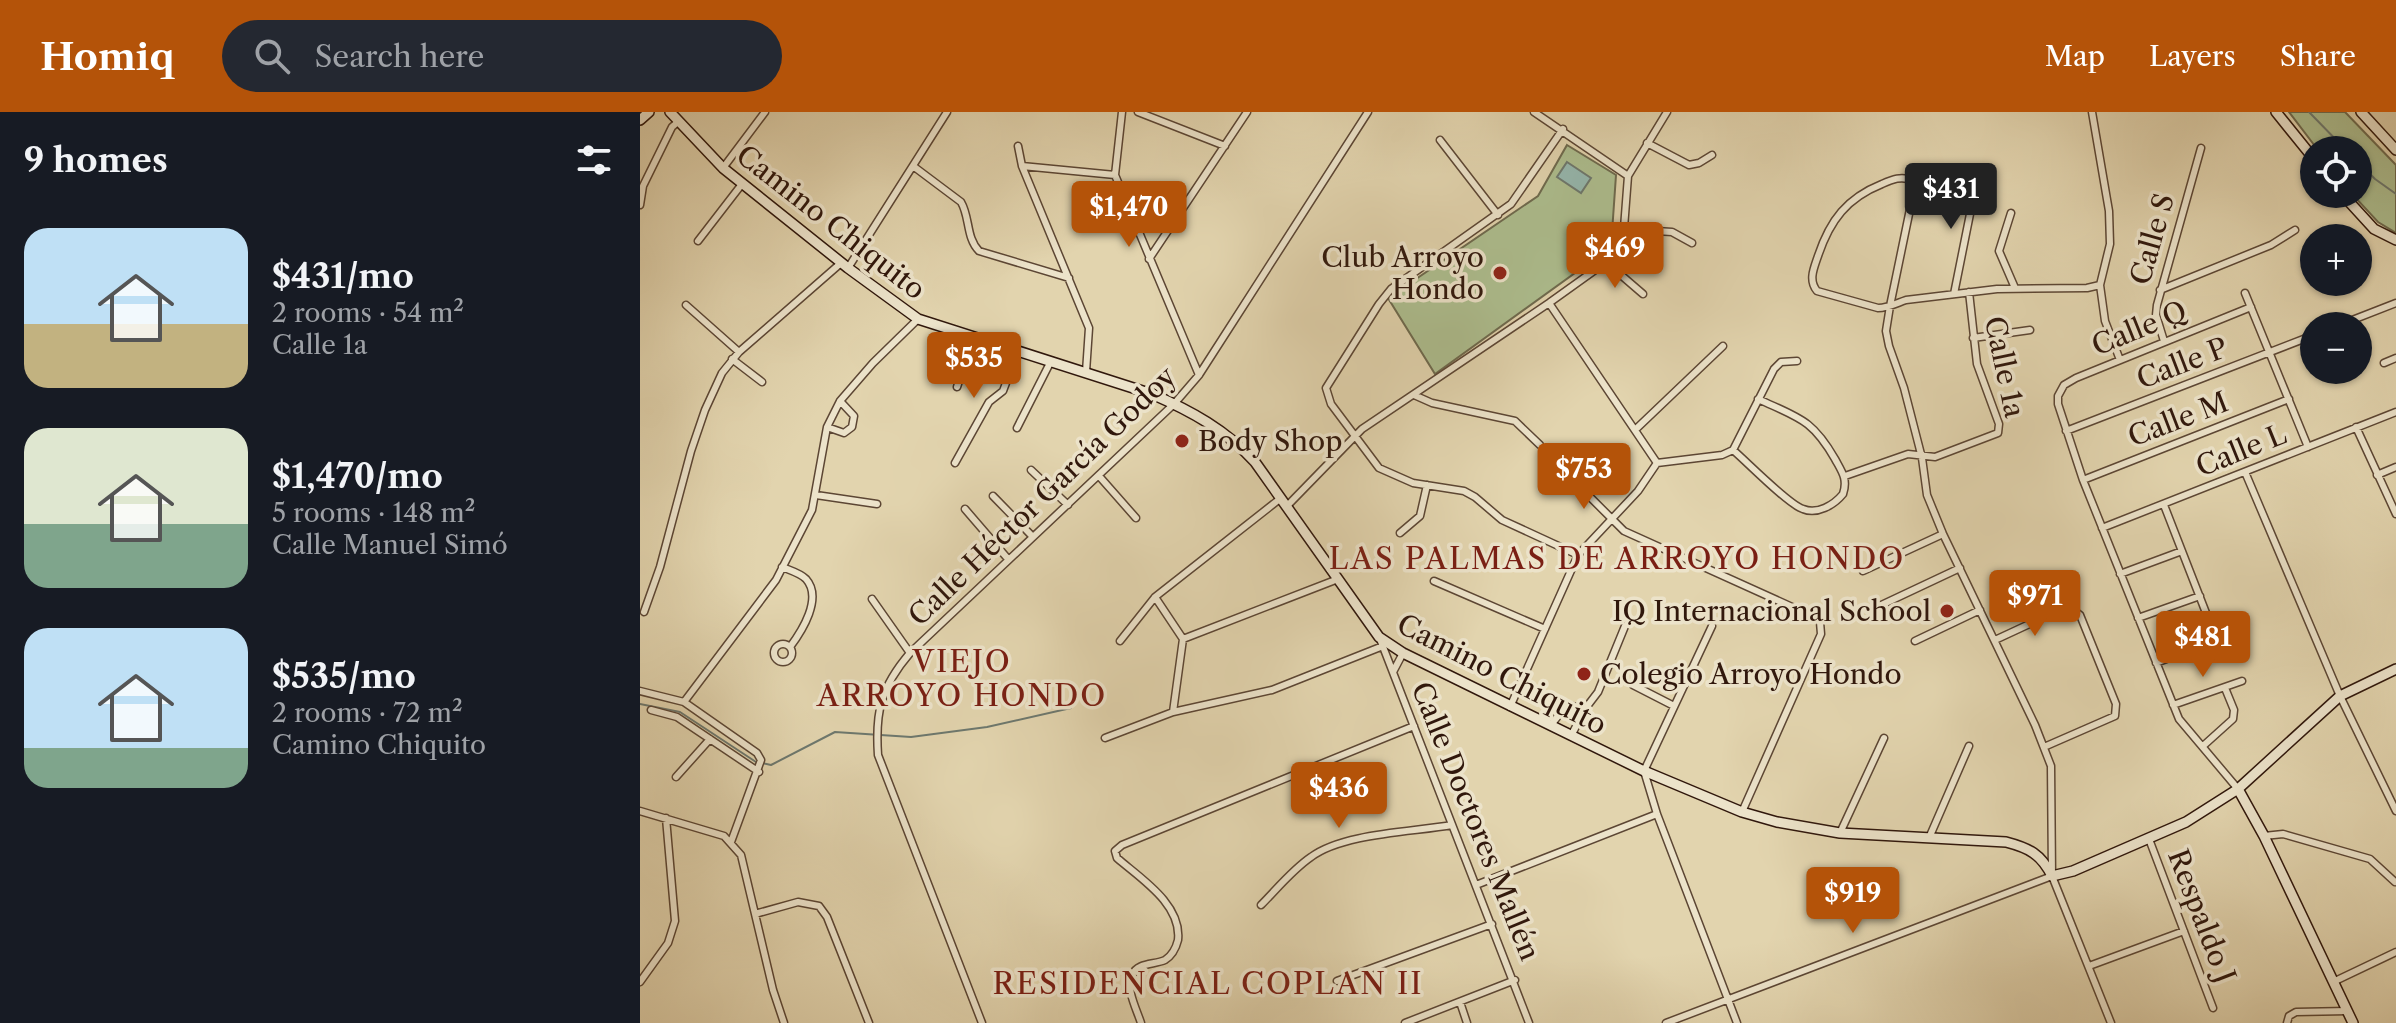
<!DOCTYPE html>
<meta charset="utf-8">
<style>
:root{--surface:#171b24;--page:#242831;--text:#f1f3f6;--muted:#9ea1a6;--accent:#b45309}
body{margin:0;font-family:"Libre Caslon Text",serif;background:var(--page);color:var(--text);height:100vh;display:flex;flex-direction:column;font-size:30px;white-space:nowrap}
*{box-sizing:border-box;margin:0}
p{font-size:26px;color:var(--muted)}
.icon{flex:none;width:44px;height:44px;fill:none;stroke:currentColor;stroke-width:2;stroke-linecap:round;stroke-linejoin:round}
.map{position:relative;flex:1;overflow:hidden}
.sheet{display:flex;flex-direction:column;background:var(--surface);width:640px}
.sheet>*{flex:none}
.controls{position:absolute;left:1660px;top:24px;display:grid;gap:16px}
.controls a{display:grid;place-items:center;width:72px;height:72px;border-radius:50%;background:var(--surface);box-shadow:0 2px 6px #0004;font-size:40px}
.price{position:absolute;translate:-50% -68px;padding:0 18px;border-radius:8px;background:var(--accent);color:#fff;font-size:26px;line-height:52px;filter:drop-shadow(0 2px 4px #0008)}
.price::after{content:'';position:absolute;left:50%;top:48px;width:24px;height:18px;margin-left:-12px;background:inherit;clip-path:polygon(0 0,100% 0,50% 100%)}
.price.current{background:#222;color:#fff}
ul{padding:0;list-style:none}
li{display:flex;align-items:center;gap:24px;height:200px;padding:0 24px}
li span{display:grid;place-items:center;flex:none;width:224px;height:160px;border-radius:24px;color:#555}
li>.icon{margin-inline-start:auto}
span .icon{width:96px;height:96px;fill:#fffc;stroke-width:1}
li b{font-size:34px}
h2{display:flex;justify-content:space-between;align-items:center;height:96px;padding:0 24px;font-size:34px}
header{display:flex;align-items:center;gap:48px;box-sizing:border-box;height:112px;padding:0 40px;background:var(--accent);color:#fff}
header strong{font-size:38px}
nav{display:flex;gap:44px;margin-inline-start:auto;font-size:28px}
.search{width:560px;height:72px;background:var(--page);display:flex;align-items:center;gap:20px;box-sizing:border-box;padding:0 28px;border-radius:44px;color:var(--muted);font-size:30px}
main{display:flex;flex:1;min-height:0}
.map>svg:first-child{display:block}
.green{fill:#adbe8f;stroke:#6e6a4e;stroke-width:2}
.water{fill:#95b8af;stroke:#6d786e;stroke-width:2}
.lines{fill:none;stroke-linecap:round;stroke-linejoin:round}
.stream{stroke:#6d786e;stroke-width:2}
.street-casing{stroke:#5c4634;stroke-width:9}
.secondary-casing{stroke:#30170c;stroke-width:12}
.street{stroke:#ece3ca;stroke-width:6}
.secondary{stroke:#ece3ca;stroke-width:9}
.poi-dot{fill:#8f2418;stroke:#ece3ca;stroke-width:3}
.labels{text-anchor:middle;stroke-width:7;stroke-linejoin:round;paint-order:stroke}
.street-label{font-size:28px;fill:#30170c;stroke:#ece3ca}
.poi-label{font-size:28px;fill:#30170c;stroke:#ece3ca;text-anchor:end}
.neighbourhood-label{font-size:30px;letter-spacing:2px;fill:#7a1f14;stroke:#ece3ca}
</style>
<header>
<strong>Homiq</strong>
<div class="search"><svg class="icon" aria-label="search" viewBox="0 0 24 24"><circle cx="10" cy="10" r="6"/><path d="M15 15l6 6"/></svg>Search here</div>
<nav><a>Map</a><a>Layers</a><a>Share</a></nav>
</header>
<main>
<section class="sheet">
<h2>9 homes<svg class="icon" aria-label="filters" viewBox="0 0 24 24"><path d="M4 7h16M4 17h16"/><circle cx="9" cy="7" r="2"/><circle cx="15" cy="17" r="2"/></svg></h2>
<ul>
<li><span style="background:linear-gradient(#bfe0f5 60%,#c2b280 0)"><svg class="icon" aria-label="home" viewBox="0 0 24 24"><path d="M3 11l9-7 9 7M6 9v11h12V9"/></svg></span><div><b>$431/mo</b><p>2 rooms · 54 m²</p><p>Calle 1a</p></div></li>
<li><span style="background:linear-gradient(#dfe7d0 60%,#7fa58c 0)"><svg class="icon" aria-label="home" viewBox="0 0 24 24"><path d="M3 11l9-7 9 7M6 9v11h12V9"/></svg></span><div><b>$1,470/mo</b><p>5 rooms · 148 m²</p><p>Calle Manuel Simó</p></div></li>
<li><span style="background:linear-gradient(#bfe0f5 75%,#7fa58c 0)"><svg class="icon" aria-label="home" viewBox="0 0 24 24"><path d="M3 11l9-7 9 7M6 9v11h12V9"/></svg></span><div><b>$535/mo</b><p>2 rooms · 72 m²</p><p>Camino Chiquito</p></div></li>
</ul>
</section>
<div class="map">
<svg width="1756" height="911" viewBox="0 0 1756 911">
<rect width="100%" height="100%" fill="#e2d4ae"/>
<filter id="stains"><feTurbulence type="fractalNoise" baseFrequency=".0025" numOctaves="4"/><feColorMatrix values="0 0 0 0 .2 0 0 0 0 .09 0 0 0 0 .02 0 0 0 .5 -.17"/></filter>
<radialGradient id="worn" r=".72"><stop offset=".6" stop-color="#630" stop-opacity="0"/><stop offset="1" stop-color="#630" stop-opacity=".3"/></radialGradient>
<!-- green -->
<path class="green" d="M1649,0H1705L1756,53V121L1738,110L1712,82H1718V38H1678Z
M927,33L976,63L971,135L795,262L748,186L898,84Z"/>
<!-- water -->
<path class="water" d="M927,50L951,66L941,81L917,65Z"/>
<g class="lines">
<!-- stream -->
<path class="stream" d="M1669,0L1706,38
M1718,50L1735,67L1756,82
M0,592L40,600L116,650
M122,651L131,653L195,620L271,625L347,615L431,596"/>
<defs>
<path id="street" d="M482,0L475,63L559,263
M498,0L585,34
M894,0L988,64
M1452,0L1469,99L1470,132L1460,173L1465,209L1480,248
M923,17L871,92L751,177L739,192L686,276L691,292L739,356L773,371L824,379L835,385L862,408L938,443
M800,28L858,103
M1007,31L1049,53L1059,51L1072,43
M378,34L382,54L449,216L446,260
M273,54L321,90C330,105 326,126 339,139L429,166
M382,54L475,63
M83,56L125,0
M0,93L3,74L32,15L39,9
M1371,101L1359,139L1375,176
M985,117L1032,120L1052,131
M58,129L102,72
M509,147L607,0
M967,151L1003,182
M208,156L307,0
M1460,173L1447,176L1357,177L1266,188C1257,191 1248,196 1238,196L1177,179C1168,168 1174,156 1178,144C1190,108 1207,86 1242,72C1253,67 1261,64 1272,68L1275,73L1250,194L1246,219L1249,234L1264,276L1282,346L1287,383L1303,422L1395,613L1411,654L1412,764L1471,911
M1520,178L1631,133L1655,118
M1605,181L1668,335
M1314,182L1338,62
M909,191L1017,351
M46,193L99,240
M1697,214L1756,191
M1333,226L1390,218
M1524,229L1516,203L1517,193L1561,36
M92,247L122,270
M1744,251L1756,246
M317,275L334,224
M774,283L792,291L875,309L900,333
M187,315L204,321L212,315L214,304L200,289
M1716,315L1756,402
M377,316L411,249
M996,317L1083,234
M1426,319L1674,223
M1093,338C1107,350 1149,393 1163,397C1177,403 1194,393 1203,382C1208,367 1202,360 1195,347C1172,307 1159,306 1118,287
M315,351L349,290L363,279L378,239
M391,358L428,393
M1605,360L1700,584L1756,699
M1737,363L1756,355
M459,364L496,406
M1205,364L1268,342L1295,345L1358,321L1359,312L1337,252L1329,180
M1443,368L1649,287
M925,371L941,376L984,419L1172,504L1180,510L1181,522L1102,700
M176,383L237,392
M353,384L393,425
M647,394L722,317L909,191L976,143L983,129L988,64L1027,0
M325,397L368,447
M1462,416L1756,300
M760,421L780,404L787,373
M142,455C149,458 160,461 166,467C183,486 162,519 150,535
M1223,459L1303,422
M1480,462L1542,439
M794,469L905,517
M515,485L543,527L533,600
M232,487L270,541
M1235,496L1320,456
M4,500L20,455L51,339L65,298L82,261L99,240L201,151
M1498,506L1560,484
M1072,514L1004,659L1017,702L1097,911
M543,527L698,467
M740,527L889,911
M1355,528L1424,496H1431L1440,503L1476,592L1475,604L1404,635
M480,529L515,485L641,386
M1275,529L1340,498
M134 541a9 9 0 1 1 18 0a9 9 0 1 1-18 0Z
M1516,551L1573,529L1575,524L1524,393
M753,560L763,541
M993,573L1034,594
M0,579L44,590L117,641L121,648L91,730
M44,590L136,468L172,398L187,315L200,289L233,251L278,207
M1533,593L1602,569
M870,595L938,443L998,379L1017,351L1082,343L1093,338L1134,257L1141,250L1157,249
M11,598L37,605L119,660
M910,614L927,593L945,597
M931,624L945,597L958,580L985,514
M465,626L533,600L632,578L743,534
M1563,634L1593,607L1594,598L1585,576
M36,665L70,627
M1598,677L1539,607L1443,368L1418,292V284L1424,273L1436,266L1611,195
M0,699L84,724L101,743L133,878L144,911
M1200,721L1244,626
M1624,724L1643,722L1730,747L1755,770
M1289,726L1329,634
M1509,727L1573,896
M836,773L1017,702
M621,793C637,777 652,758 671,745C703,721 773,720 812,713
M115,802L158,790L179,794L187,805L229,911
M1449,854L1544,819
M697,869L852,812
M0,870L28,831L35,809L26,706
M1693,870L1756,840
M820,890L827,911
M342,911L238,643C235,599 241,575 270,541L534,292L559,263L728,0
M501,911C497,898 485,876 492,863C498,850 514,853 525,848C533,843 536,836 538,828C542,792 500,766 477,746L475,739L482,733L774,614
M765,911L875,868
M1026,911L1412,764
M1647,911L1649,904L1656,900L1708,899"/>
<path id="secondary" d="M30,0L83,56L208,156L278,207L512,282C551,299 586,318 615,350L739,525L763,541L1004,659L1102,700L1137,710L1200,721L1366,730C1389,736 1401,742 1412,764L1433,759L1546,710L1598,677L1700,584L1756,557
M1636,0L1674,47
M1721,0L1756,38
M0,8L9,0
M1702,82L1734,117L1756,128
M1598,677L1624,724L1713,911"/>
</defs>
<!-- street casing -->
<use href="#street" class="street-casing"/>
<!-- secondary casing -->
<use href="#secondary" class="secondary-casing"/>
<!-- street -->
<use href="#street" class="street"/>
<!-- secondary -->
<use href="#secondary" class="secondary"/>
</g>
<!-- markers -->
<g class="poi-dot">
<circle cx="860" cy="161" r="8"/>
<circle cx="542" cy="329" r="8"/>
<circle cx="1307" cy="499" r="8"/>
<circle cx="944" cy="562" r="8"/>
</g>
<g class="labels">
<!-- street labels -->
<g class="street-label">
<text transform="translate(191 110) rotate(38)" y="10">Camino Chiquito</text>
<text transform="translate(1512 127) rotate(-74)" y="10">Calle S</text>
<text transform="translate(1499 216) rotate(-22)" y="10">Calle Q</text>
<text transform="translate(1542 251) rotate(-21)" y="10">Calle P</text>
<text transform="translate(1365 255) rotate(78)" y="10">Calle 1a</text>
<text transform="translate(1538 307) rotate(-21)" y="10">Calle M</text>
<text transform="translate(1601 338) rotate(-22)" y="10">Calle L</text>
<text transform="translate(402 384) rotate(-44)" y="10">Calle Héctor García Godoy</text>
<text transform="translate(862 562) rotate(27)" y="10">Camino Chiquito</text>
<text transform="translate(836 709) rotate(68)" y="10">Calle Doctores Mallén</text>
<text transform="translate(1562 804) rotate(69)" y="10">Respaldo J</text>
</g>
<!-- poi labels -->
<g class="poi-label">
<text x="844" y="155">Club Arroyo<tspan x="844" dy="32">Hondo</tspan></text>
<text x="558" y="339" text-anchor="start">Body Shop</text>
<text x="1291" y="509">IQ Internacional School</text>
<text x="960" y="572" text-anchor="start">Colegio Arroyo Hondo</text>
</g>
<!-- neighbourhood labels -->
<g class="neighbourhood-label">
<text x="977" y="457">LAS PALMAS DE ARROYO HONDO</text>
<text x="322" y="560">VIEJO<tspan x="322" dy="34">ARROYO HONDO</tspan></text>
<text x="568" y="882">RESIDENCIAL COPLAN II</text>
</g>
</g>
<rect width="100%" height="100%" filter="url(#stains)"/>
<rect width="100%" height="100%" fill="url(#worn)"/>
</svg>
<div class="controls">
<a><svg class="icon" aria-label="locate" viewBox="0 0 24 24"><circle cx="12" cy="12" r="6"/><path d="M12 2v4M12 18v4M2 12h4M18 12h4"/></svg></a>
<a>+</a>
<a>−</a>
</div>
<b class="price current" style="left:1311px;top:119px">$431</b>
<b class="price" style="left:489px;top:137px">$1,470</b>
<b class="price" style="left:975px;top:178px">$469</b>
<b class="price" style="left:334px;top:288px">$535</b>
<b class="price" style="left:944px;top:399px">$753</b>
<b class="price" style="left:1395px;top:526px">$971</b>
<b class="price" style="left:1563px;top:567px">$481</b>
<b class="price" style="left:699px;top:718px">$436</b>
<b class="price" style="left:1213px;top:823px">$919</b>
</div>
</main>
